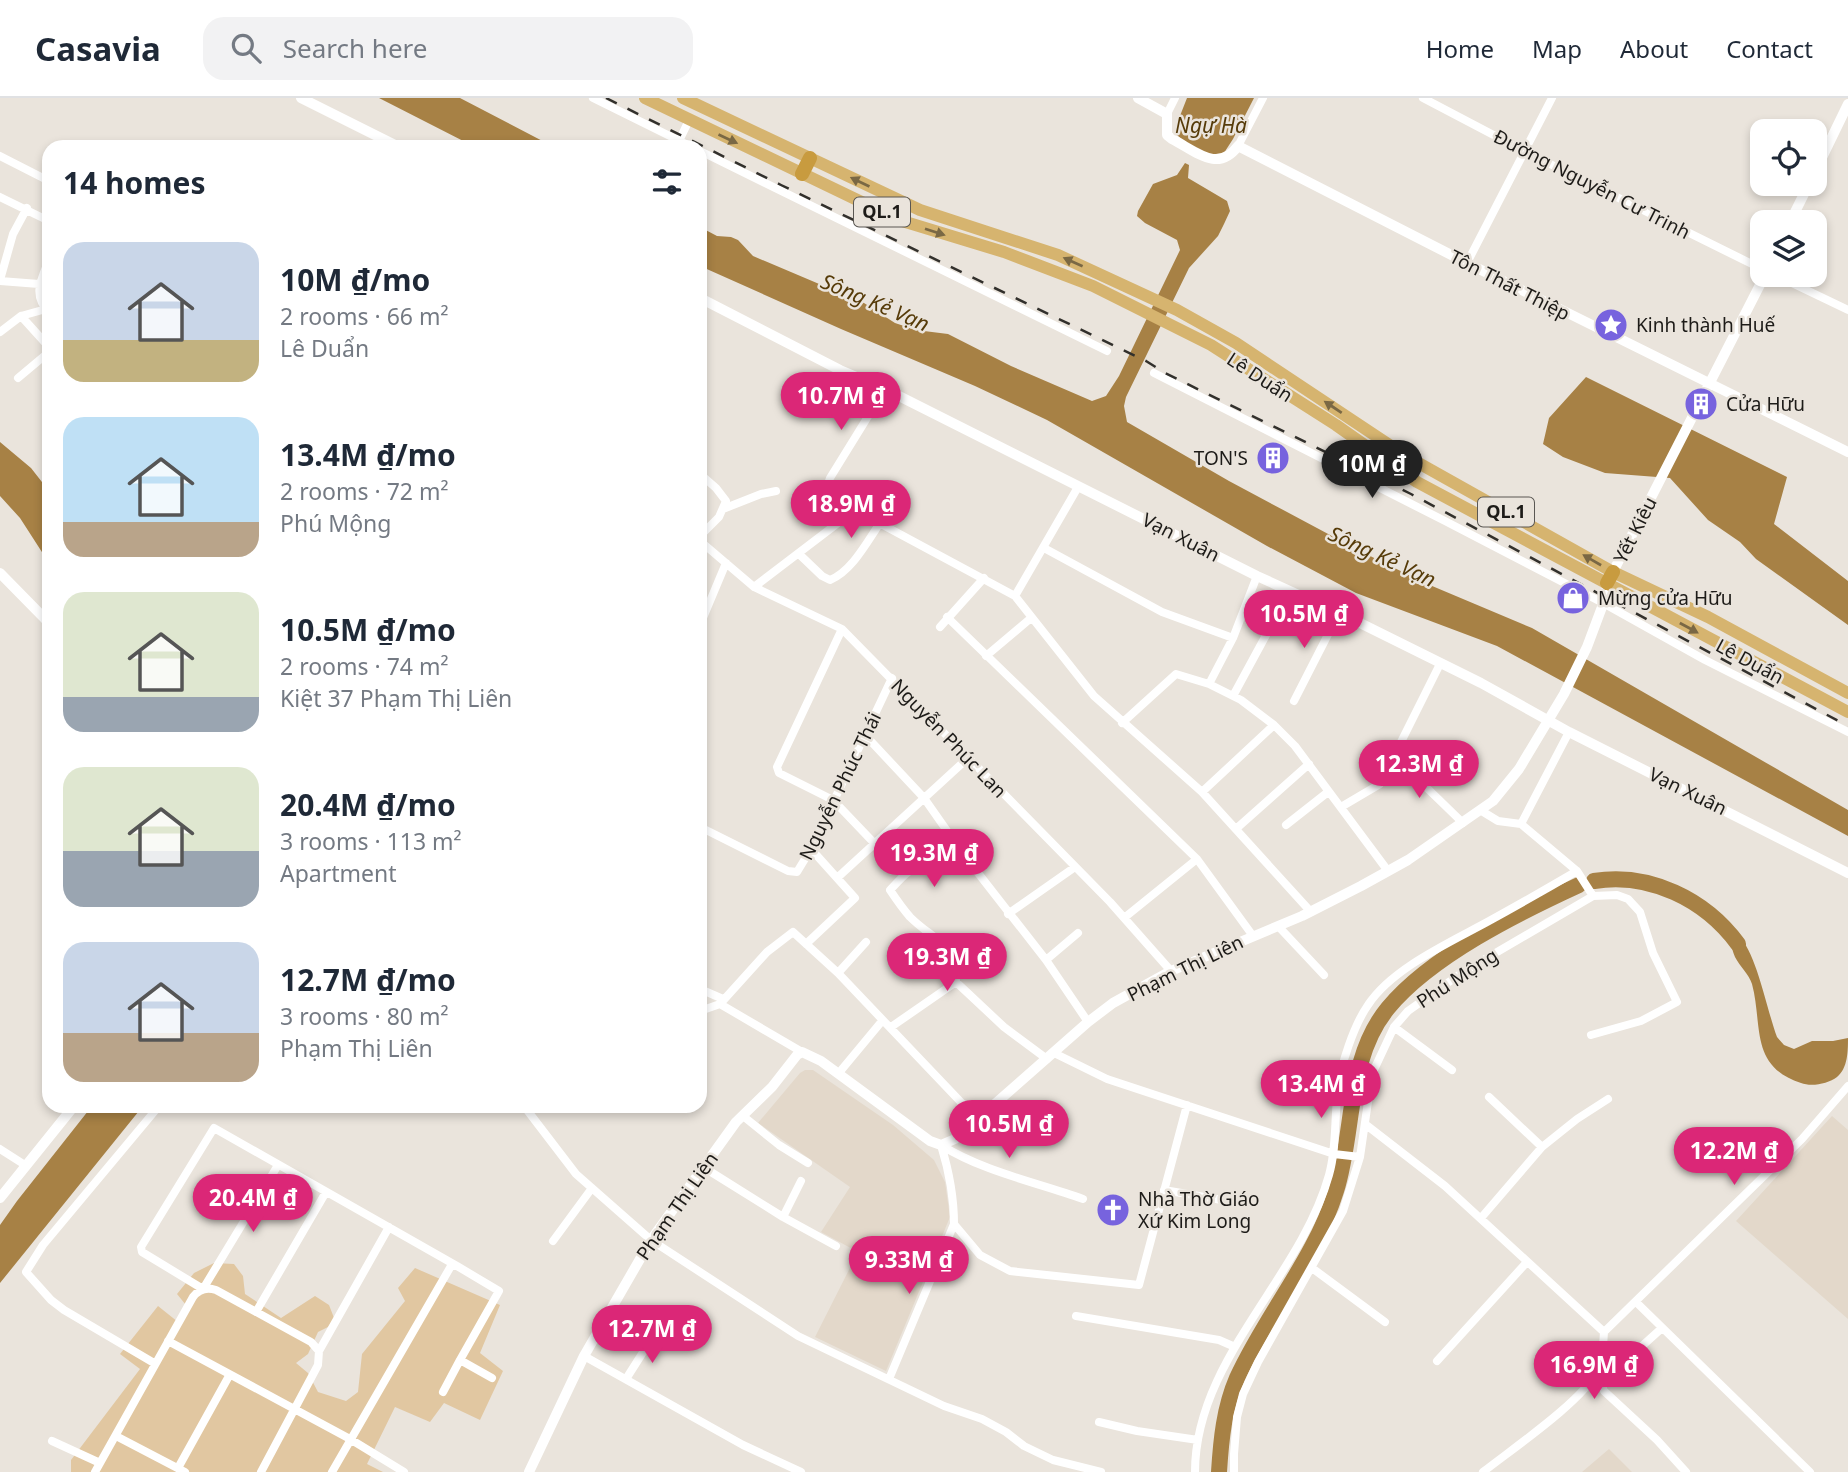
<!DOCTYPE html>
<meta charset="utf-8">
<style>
:root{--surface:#fff;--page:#f2f2f3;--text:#1f2937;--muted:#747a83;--line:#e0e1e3;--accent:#db2777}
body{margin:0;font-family:"Noto Sans",sans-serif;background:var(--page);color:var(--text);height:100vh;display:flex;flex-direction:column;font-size:26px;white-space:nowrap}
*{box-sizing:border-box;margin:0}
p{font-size:23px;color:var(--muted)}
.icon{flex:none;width:38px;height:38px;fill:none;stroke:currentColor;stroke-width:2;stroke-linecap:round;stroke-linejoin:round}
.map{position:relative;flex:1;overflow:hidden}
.panel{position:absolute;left:42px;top:42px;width:665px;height:973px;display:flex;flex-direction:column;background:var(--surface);border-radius:21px;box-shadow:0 4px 10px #0003}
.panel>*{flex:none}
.tools{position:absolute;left:1750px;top:21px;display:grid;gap:14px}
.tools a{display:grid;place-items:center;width:77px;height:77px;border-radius:14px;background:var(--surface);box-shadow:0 4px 10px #0003;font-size:35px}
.price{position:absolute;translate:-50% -60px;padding:0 16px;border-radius:24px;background:var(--accent);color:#fff;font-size:23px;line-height:46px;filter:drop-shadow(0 2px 4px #0008)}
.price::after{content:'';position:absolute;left:50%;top:42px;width:21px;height:16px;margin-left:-10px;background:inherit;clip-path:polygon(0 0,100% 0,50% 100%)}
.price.active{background:#222;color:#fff}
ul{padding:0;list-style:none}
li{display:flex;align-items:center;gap:21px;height:175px;padding:0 21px}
li span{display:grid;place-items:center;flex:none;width:196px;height:140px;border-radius:21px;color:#555}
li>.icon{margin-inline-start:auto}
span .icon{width:84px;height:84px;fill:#fffc;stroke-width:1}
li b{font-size:30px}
h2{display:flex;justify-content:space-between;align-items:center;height:84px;padding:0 21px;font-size:30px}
header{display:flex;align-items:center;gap:42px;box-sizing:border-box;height:98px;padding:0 35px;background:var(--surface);border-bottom:2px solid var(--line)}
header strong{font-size:33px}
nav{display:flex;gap:38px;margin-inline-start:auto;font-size:24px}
.search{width:490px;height:63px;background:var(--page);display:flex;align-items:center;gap:18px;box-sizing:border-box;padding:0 24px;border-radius:21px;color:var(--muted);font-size:26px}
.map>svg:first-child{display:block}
.built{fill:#e3d8ca}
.green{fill:#e1c7a1}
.water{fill:#a78145}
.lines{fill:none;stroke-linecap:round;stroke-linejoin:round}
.river{stroke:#a78145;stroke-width:16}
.minor{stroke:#fff;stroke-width:8}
.tertiary{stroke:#fff;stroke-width:10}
.primary{stroke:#d6b46f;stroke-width:12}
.trunk{stroke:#c89b3f;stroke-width:14}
.rail{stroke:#32302c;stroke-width:2.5;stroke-dasharray:12 12;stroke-linecap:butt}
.oneway{fill:#7a6844}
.labels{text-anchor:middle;stroke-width:5;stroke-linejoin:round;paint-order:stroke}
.shield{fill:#eae4dc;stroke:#5a5753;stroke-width:2}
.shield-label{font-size:18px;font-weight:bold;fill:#1d1b18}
.street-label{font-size:19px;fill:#1d1b18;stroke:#eae4dc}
.poi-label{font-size:19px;fill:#1d1b18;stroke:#eae4dc;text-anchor:start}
.water-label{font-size:21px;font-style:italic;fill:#563b09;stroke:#eae4dc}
</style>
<header>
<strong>Casavia</strong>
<div class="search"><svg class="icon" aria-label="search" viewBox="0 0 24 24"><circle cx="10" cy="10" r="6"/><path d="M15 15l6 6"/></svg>Search here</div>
<nav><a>Home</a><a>Map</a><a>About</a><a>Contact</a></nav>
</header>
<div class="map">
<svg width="1848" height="1374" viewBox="0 0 1848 1374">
<rect width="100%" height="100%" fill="#eae4dc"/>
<!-- built -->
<path class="built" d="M805,972H813L893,1027L934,1062L945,1084L950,1119L886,1273L815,1239L858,1154L821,1134L850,1089L758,1025L800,975Z
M1832,1018L1848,1032V1221L1736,1123Z
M1609,1351L1632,1374H1582Z"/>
<!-- green -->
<path class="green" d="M214,1165L234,1166L243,1178L245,1196L281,1220L315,1198L329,1207L336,1225L318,1234L308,1256L296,1265L308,1275L318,1294L346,1303L358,1294L362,1256L405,1203L398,1190L415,1170L500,1207L480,1255L503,1273L480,1322L444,1305L430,1324L395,1309L367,1366L383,1374H71V1362L140,1271L120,1256L158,1208L178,1224L190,1212L177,1196L194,1175Z"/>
<!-- water -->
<path class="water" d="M379,0H460L554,49H475Z
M1187,0H1254L1233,41L1222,58C1208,59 1185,46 1176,36V28Z
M1185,65L1189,67L1188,80L1227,103L1230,113L1224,126L1218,138L1189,170L1126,299L1124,308L1127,324L1229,383L1360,453L1425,485L1532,530L1848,712V738L1497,548L1356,495L1267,448L1047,322L975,288L841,231L700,168V129L717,138L731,139L738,142L753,158L864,205L895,225L916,232L948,236L1011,268L1092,303L1106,298L1119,278L1180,152L1177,142L1145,125L1137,118L1138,113L1153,86L1177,77Z
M1586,279L1787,379L1774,426L1848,483V527L1756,461L1740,444L1708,422L1670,380L1605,375L1563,359L1543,346L1549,320Z
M0,344L31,370L49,393V465L20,420L0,398Z
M1724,828C1728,831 1734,834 1738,837C1757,855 1767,913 1777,939L1784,947L1794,951L1812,943H1833L1848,940C1848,953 1848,970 1837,979C1828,986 1811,989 1801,985C1749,968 1763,927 1752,886C1749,876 1740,869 1735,859C1731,849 1729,838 1724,828Z
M92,1008H143L0,1185V1127L17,1103Z"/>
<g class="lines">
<!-- river -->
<path class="river" d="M1594,783C1649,774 1705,801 1738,846
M1219,1374C1221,1342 1224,1310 1237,1280C1266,1216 1315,1161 1336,1093C1355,1033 1346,961 1388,910C1431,858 1518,815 1579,787"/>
<!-- minor -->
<path class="minor" d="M593,0L692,49
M1423,0L1524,53L1762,171
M1167,16L1175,0
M679,43L689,22
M1238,48L1263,0
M700,53L1107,253
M0,58L49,83
M0,99L49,123
M49,162C41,182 32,197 49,214
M1467,165L1552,0
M1775,177L1848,212
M0,182L13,136L27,110
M0,183L39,186
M21,218L49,249
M0,234L21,218L46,211
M1154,275L1445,423L1603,505L1705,562L1848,634
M18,280L49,254
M885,291L830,380L826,392L855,412L1015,498L1094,598L1202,694L1311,814
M700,376L716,390L726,403L719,419L700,438
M723,411L761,396L776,393
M700,443L754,489L842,531L1110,804L1171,873
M1044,450L1162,514L1233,540
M799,456L822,478L830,482C852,473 867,444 880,425
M754,489L855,412
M1015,498L1078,389
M947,519L1197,761L1253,838
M700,527L726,465
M940,529L984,480
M842,531L777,669L779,675L833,702L875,746
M986,558L1031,520
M1209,586L1233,540L1257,478
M1233,598L1290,493
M1294,603L1339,515
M1122,625L1176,576L1209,586L1241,602L1274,627L1295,648L1388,773
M1569,634L1521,726L1577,773L1593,798
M865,637L924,700L964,757L1046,862L1088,924
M1395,659L1463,725
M1202,694L1274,627
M1341,709L1380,686L1440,566
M1480,712L1498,723L1521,726
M1286,727L1328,694
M700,729L788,773L797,774L811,751L892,580
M1237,730L1309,666
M964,757L936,776C911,763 907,775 890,792C896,801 903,811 910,819C934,843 956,844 956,884L1004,929L1047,961
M837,780L969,659
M1008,816L1075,769
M1124,820L1197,761
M1278,828L1324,877
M806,846L855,800L811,751
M1046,862L1078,835
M838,875L866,844
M700,891L723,901
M720,906L802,954
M700,913L720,906L767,854L793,834L838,875L976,1020
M891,929L956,884
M1394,929L1452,972
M1054,955L1107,981L1334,1056L1360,1059
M838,976L882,923
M1489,999L1542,1049
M524,1008L576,1076L651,1142L798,1238L944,1308L982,1321L1006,1334L1024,1348L1053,1362L1101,1374
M743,1018L779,1047L808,1065
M1365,1026L1445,1088L1604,1234L1802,1041L1848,988
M941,1047C949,1073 954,1098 954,1126L980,1157L1010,1173L1139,1187L1187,1007
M941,1047C984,1074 1036,1084 1083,1101
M0,1051L25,1067
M278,1067L203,1191L142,1154L141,1149L214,1030L457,1168
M703,1069L783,1119L801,1083
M1164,1092L1245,1106
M783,1119L836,1148
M1481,1120L1542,1049L1577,1021L1608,1001
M553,1143L592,1090
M1312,1170L1385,1224
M1636,1204L1810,1374
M256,1214L326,1094
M1076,1218L1219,1242L1235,1249
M1662,1230L1601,1285L1604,1293L1657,1342L1686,1374
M168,1243L350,1341L404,1374
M319,1253L389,1129
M584,1258L743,1347L801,1374
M1437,1263L1527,1164
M154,1265L64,1212L51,1202L26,1174L43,1147L159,1008
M626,1281L654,1237
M889,1281L954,1126
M443,1294L460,1262
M1099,1324L1137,1333L1198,1342
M116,1338L185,1374
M52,1343L100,1365
M178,1370L229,1278
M95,1374L193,1199C199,1191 207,1189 216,1192L311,1244L319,1253L318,1267L261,1374
M332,1374L451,1168H457L499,1193L460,1262L492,1280
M1195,1374C1195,1262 1300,1181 1329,1077C1337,1049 1334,1020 1338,992C1340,968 1354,927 1368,907C1392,870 1451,844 1489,823C1518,807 1548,790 1577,773
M1234,1374V1356L1237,1319L1243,1296L1258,1264L1343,1113L1360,1059L1372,976L1394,929L1408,913L1463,874L1593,798L1617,797L1628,801L1640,814L1653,855L1677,904L1641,923L1591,937
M1483,1374C1512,1351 1583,1303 1598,1272C1603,1261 1603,1247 1604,1234"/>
<!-- tertiary -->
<path class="tertiary" d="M301,0L399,49
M1138,0L1167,16V37L1172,41C1197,54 1218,75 1238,48L1467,165L1848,354
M1815,74L1848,6
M1790,124L1809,86
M700,200L840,272L885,291L1257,478L1362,526L1481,585L1569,634L1848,775
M1613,474L1765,177
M0,475L49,525
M0,1100L74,1008
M529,1374L584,1258L651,1142L736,1024L772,989L797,957L802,954L821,963L930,1043L941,1047L955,1041L1088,924L1113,905L1171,873L1302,818L1361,788L1408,762L1493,703L1519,671L1564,596L1587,549L1605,501L1607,485"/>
<!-- primary -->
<path class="primary" d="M645,0L899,122L1004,154L1093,188L1211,247L1336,327L1417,384L1848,614
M683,0L920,112L1058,157L1177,212L1236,245L1406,358L1613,474L1708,519L1848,595"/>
<!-- trunk -->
<path class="trunk" d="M802,76L810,60
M1607,485L1613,474"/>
<!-- rail -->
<path class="rail" d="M606,0L781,87L1146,263L1165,275L1411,396L1848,628"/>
</g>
<!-- one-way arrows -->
<defs><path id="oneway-solid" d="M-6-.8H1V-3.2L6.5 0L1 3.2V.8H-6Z" transform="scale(1.75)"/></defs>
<g class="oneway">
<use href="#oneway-solid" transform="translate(728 41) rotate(25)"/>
<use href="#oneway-solid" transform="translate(860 84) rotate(-154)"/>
<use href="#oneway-solid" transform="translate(935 134) rotate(18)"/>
<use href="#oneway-solid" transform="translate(1073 164) rotate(-156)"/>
<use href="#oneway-solid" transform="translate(1333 309) rotate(-146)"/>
<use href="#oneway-solid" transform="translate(1592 462) rotate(-150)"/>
<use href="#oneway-solid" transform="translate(1689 530) rotate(29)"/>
</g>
<!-- icons -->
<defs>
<symbol id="sight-disc" viewBox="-11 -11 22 22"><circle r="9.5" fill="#7763de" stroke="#eae4dc"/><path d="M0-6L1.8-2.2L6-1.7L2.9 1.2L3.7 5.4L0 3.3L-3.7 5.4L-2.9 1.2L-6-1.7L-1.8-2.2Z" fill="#fff"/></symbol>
<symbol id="building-disc" viewBox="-11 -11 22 22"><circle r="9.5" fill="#7763de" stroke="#eae4dc"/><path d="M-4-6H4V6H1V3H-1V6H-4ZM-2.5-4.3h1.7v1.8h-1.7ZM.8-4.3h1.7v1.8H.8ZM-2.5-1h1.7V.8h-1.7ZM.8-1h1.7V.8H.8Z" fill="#fff"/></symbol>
<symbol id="shop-disc" viewBox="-11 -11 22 22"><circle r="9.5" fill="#7763de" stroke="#eae4dc"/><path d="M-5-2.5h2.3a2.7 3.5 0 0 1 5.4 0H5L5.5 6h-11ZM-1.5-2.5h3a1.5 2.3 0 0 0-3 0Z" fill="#fff"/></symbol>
<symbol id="church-disc" viewBox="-11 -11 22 22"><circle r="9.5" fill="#7763de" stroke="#eae4dc"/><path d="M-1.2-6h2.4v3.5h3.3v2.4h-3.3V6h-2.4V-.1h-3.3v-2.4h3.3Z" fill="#fff"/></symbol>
</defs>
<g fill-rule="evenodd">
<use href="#sight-disc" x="1592" y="208" width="38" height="38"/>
<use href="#building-disc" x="1682" y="287" width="38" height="38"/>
<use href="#building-disc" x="1254" y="341" width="38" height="38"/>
<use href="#shop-disc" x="1554" y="481" width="38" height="38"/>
<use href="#church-disc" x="1094" y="1093" width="38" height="38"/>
</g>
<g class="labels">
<!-- shield labels -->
<g class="shield">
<rect x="854" y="99.5" width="56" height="29" rx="5"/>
<rect x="1478" y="399.5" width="56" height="29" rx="5"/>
</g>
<g class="shield-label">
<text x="882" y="120">QL.1</text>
<text x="1506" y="420">QL.1</text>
</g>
<!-- street labels -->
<g class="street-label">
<text transform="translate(1592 86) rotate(27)" y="7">Đường Nguyễn Cư Trinh</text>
<text transform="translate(1510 187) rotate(27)" y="7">Tôn Thất Thiệp</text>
<text transform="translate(1260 279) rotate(33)" y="7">Lê Duẩn</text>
<text transform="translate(1635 432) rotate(-63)" y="7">Yết Kiêu</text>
<text transform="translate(1181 439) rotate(27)" y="7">Vạn Xuân</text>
<text transform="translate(1750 563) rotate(28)" y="7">Lê Duẩn</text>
<text transform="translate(949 640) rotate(46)" y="7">Nguyễn Phúc Lan</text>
<text transform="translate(840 688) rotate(-64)" y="7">Nguyễn Phúc Thái</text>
<text transform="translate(1688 693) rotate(26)" y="7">Vạn Xuân</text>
<text transform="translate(1185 870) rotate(-26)" y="7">Phạm Thị Liên</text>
<text transform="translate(1457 880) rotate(-33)" y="7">Phú Mộng</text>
<text transform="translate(677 1108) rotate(-55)" y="7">Phạm Thị Liên</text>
</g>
<!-- poi labels -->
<g class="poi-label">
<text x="1636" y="234">Kinh thành Huế</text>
<text x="1726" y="313">Cửa Hữu</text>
<text x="1248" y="367" text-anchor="end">TON'S</text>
<text x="1598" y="507">Mừng cửa Hữu</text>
<text x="1138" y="1108">Nhà Thờ Giáo<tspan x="1138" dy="22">Xứ Kim Long</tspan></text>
</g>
<!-- water labels -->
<g class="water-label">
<text x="1211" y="35">Ngự Hà</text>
<text transform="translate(875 205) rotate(23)" y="7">Sông Kẻ Vạn</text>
<text transform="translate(1382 459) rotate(25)" y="7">Sông Kẻ Vạn</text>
</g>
</g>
</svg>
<div class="tools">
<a><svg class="icon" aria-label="locate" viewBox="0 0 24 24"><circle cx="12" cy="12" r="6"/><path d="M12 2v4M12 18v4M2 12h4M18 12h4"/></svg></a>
<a><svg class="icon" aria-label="layers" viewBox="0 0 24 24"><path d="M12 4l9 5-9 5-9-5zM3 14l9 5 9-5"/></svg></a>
</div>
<b class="price" style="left:841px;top:334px">10.7M ₫</b>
<b class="price active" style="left:1372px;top:402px">10M ₫</b>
<b class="price" style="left:851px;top:442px">18.9M ₫</b>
<b class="price" style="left:1304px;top:552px">10.5M ₫</b>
<b class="price" style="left:1419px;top:702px">12.3M ₫</b>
<b class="price" style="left:934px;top:791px">19.3M ₫</b>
<b class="price" style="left:947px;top:895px">19.3M ₫</b>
<b class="price" style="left:1321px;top:1022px">13.4M ₫</b>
<b class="price" style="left:1009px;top:1062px">10.5M ₫</b>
<b class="price" style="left:1734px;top:1089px">12.2M ₫</b>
<b class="price" style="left:253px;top:1136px">20.4M ₫</b>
<b class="price" style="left:909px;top:1198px">9.33M ₫</b>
<b class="price" style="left:652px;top:1267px">12.7M ₫</b>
<b class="price" style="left:1594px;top:1303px">16.9M ₫</b>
<section class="panel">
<h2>14 homes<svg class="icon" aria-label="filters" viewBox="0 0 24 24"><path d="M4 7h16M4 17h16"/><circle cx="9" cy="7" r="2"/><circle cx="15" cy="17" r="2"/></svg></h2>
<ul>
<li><span style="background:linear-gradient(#c9d6e8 70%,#c2b280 0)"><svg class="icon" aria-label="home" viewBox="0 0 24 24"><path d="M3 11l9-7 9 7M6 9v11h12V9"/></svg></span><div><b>10M ₫/mo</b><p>2 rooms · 66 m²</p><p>Lê Duẩn</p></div></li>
<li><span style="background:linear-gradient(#bfe0f5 75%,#b9a48a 0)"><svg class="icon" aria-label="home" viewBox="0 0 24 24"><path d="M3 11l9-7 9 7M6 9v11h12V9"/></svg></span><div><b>13.4M ₫/mo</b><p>2 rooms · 72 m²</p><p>Phú Mộng</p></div></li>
<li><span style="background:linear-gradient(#dfe7d0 75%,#9aa5b1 0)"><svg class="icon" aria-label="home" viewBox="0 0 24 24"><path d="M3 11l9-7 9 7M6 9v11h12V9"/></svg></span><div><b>10.5M ₫/mo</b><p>2 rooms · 74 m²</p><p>Kiệt 37 Phạm Thị Liên</p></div></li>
<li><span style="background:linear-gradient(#dfe7d0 60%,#9aa5b1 0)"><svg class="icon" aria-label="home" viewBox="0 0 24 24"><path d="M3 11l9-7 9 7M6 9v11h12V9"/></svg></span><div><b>20.4M ₫/mo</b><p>3 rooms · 113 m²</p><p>Apartment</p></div></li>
<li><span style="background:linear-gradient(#c9d6e8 65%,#b9a48a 0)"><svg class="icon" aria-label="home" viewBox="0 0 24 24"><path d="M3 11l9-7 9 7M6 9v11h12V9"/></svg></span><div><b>12.7M ₫/mo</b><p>3 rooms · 80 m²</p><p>Phạm Thị Liên</p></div></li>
</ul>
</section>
</div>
